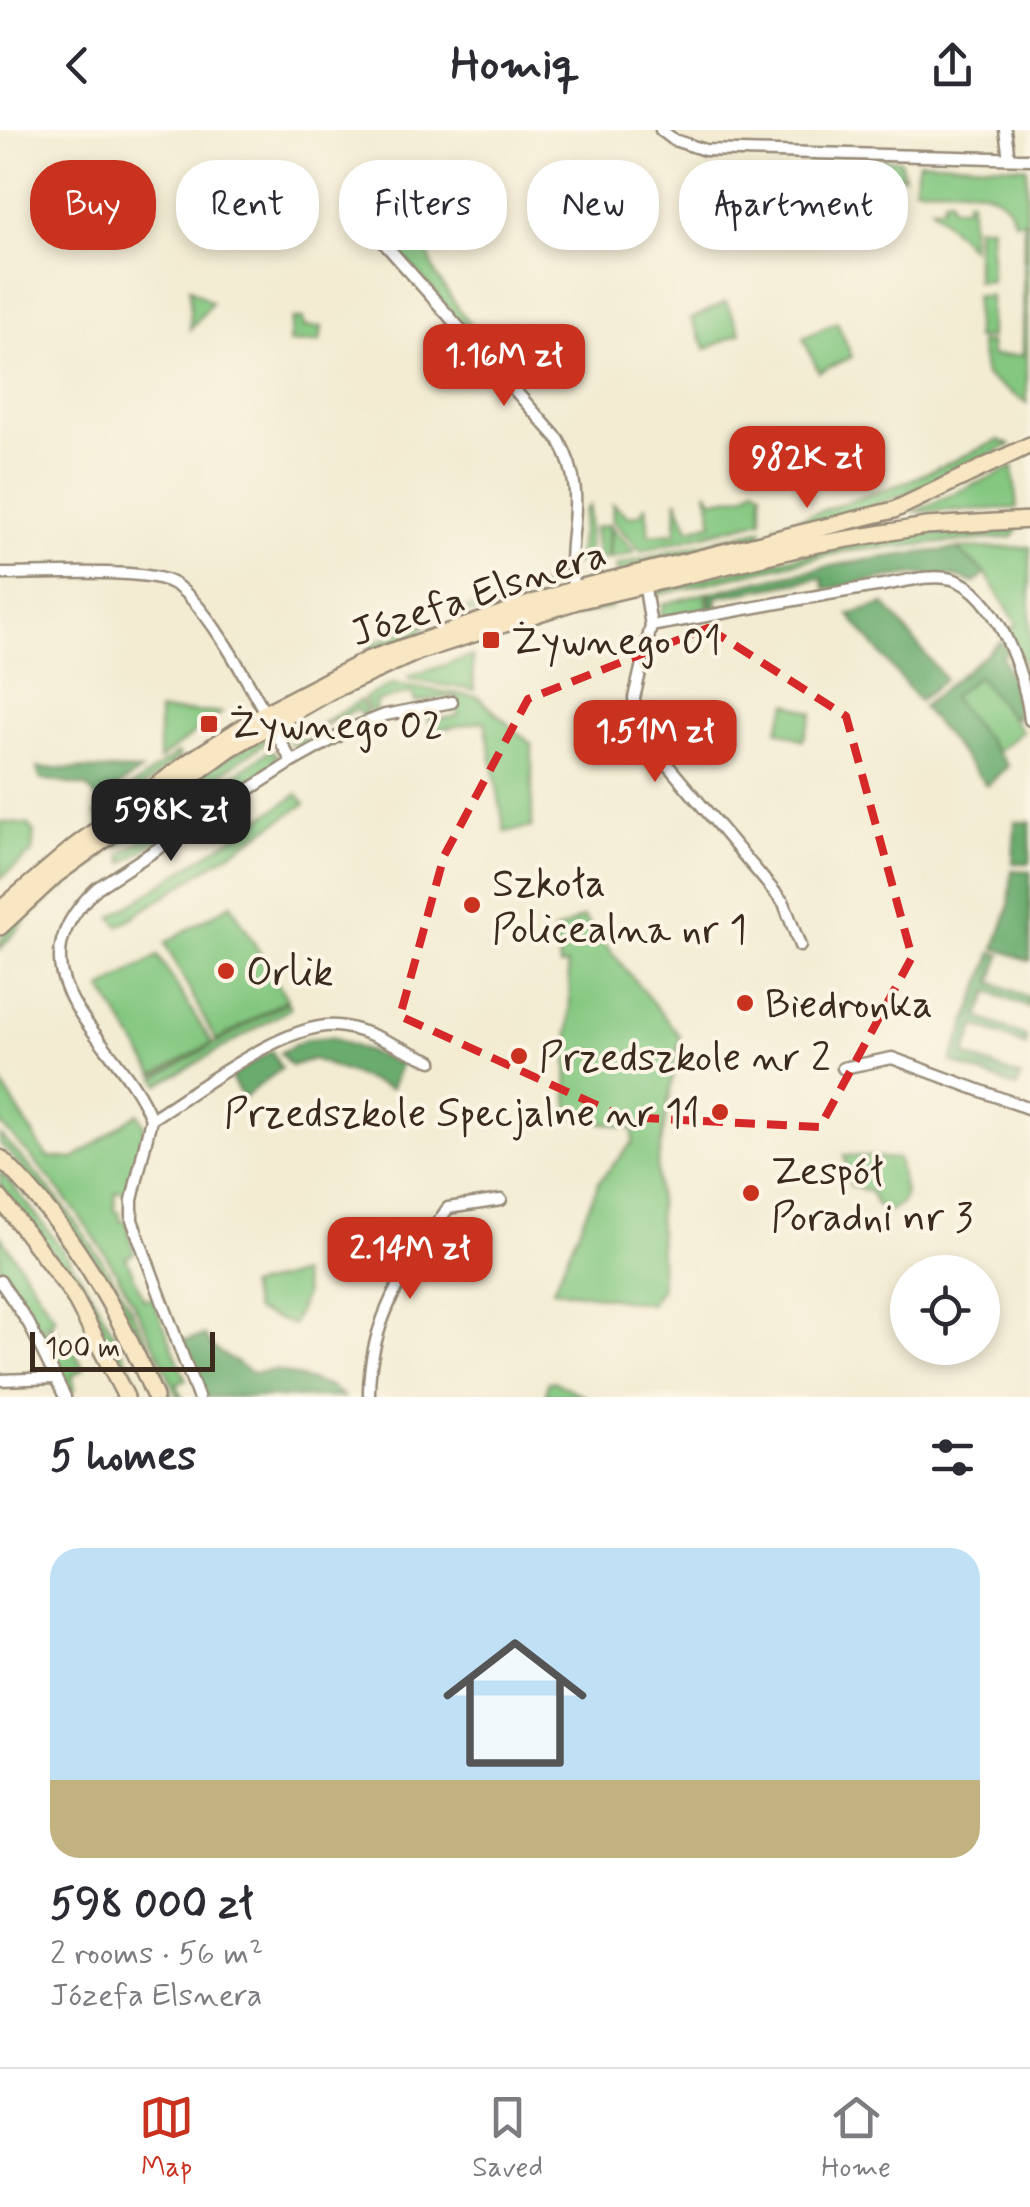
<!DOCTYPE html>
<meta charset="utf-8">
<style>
:root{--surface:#fff;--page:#f2f2f3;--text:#2b2b33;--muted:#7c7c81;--line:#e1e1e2;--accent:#c8321e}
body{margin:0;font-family:Mynerve,sans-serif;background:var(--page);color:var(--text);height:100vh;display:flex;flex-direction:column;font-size:38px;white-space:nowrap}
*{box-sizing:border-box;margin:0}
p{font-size:32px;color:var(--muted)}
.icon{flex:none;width:55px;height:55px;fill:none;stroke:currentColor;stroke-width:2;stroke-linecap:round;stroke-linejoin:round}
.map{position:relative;height:1267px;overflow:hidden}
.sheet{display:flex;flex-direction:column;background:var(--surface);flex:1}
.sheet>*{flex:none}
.guide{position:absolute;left:30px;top:30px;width:970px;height:90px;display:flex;gap:20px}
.fabs{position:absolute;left:890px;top:1125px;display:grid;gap:20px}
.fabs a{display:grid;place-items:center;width:110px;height:110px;border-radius:50%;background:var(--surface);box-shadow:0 5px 15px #0003;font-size:50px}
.scale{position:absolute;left:30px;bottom:25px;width:185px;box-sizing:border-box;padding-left:10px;border:5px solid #3b2a1e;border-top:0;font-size:28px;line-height:35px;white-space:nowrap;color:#3b2a1e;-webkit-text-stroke:8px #fcf5e5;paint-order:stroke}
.price{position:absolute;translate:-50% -85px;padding:0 22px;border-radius:20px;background:var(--accent);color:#fff;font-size:32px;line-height:65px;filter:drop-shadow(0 2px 5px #0008)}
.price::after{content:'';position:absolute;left:50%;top:60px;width:30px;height:22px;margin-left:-15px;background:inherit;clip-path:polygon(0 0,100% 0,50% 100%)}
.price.on{background:#222;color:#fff}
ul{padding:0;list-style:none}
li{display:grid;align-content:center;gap:20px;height:530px;padding:0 50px}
li span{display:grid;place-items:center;height:310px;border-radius:30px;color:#555}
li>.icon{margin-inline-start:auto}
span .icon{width:180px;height:180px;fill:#fffc;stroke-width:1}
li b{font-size:42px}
h2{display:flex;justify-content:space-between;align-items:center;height:120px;padding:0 50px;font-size:42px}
.pill{padding:0 35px;border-radius:40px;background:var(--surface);box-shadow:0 5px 15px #0003;font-size:35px;line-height:90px}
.pill.on{background:var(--accent);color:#fff}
header{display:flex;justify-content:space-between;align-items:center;height:130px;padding:0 50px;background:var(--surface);font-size:45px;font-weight:800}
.dock{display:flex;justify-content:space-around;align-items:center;height:140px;border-top:2px solid var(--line);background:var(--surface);font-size:28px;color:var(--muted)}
.dock a{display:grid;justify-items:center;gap:5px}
.dock .on{color:var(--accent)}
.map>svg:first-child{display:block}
.green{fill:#83c780;stroke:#5f784f;stroke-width:2.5}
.forest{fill:#6aac6e;stroke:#526b46;stroke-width:2.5}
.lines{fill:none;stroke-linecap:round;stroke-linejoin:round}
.street-casing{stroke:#978b78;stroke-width:15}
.secondary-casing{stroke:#978b78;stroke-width:20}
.street{stroke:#fff;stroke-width:10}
.secondary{stroke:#f9e7c3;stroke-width:15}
.marked{fill:none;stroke:#d62828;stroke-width:8;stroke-dasharray:20 12;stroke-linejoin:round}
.poi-dot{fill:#c8321e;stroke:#fcf5e5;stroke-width:4}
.labels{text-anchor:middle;stroke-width:8;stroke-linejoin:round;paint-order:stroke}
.street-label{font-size:40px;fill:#3b2a1e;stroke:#fcf5e5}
.poi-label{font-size:40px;fill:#3b2a1e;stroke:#fcf5e5;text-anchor:start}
</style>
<header><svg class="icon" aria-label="back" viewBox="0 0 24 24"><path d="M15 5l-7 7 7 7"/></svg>Homiq<svg class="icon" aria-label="share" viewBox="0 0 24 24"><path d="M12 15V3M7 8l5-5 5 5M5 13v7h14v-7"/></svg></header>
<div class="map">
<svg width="1030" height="1267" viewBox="0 0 1030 1267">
<rect width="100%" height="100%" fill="#fcf5e5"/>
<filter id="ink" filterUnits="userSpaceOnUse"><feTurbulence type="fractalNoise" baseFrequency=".01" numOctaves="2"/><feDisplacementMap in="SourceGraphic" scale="20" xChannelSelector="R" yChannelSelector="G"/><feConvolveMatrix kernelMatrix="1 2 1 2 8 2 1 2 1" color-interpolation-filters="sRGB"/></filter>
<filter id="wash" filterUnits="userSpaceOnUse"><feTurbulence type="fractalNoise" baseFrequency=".0048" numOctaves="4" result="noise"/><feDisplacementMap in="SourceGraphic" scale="40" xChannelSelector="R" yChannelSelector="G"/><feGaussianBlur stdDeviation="2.25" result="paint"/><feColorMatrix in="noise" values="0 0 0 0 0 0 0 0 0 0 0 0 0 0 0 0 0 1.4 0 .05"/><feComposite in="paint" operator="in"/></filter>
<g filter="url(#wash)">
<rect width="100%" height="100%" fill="#f3ecd3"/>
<!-- green -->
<path class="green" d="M863,28L900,30L904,46L856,44Z
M919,31L1027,37V273L985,246L979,212L990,213L991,226L1023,225L1024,91H1014C1005,49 948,59 914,57Z
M394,60L411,73L436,146L478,206L475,209L382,102V87Z
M950,68L952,77H966L967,70H971V118L931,77H943L944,69Z
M976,96H991V151H976Z
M190,158L212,173L190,199Z
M975,166H990V208H975Z
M726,172L741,203L706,219L691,189Z
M292,189H303L304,197H322L320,212L289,213Z
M837,192L852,227L819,242L803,208Z
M999,310L1010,315C967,336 819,410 777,396L906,352Z
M1013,337L1017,378L913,382Z
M755,356L762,361V390L641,421L612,390L613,374L628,386L639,385L646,376L649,405L676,403L677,369L689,399L713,393L707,361L714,370L745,365Z
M589,376L588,430L576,434L584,381Z
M609,395L607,429L603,430L597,425L594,398Z
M611,397L634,421V423L609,429Z
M763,399L760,407L617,444L615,436Z
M1018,399L1013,407L845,421L656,465L661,457L877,408Z
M1030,417V549L1009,500L1017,494L986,444L957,419Z
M563,449L561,455L481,483L463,484L461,480Z
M706,463L708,480L665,487L661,484L663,474Z
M609,467L611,477L505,504Z
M429,491L420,503L369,523L368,515Z
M472,526L474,560L409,550L408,547Z
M978,545L1022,601L997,622L951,566Z
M393,554L478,567L532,615V697L505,702L485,591L436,600L428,590L429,583L433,590L458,586L456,566L415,572L412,562L375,572L376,580L370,582L364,568Z
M361,570L367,584L362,586L357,579L342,587L345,595L341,597L336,589L303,608L307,616L289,614Z
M788,573L813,583L803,610L777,600Z
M159,581L221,583L159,630Z
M261,608L269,610L118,716L113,709L192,649Z
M270,620L277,625L271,637L124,733L121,725Z
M177,623L180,627L100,692L96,684Z
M298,664L305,674L119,796L112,787Z
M0,692L29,695L34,703L32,723L0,749Z
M102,716L107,723L31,784L0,819C0,786 76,737 102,716Z
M231,774L287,869L216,911L165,813Z
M583,787L680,906L657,1037L661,1158L650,1174L553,1159L600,1050L633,1012V999L570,986C562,935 575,884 567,835L560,836L554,802Z
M158,826L212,913L155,945L102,859Z
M287,872L291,878L160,954L156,948Z
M0,951L47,1027L74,1029L138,983L145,997L128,1062L116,1061L114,1081L120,1082V1091H126L134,1123L126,1127L144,1170L152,1167L186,1250L177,1254L182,1267H178C128,1152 89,1085 0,994Z
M0,1005C75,1081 133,1166 171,1267H165C127,1171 71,1089 0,1014Z
M844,1025L898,1029L905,1063L901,1074L888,1081L877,1076L871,1062L851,1056Z
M0,1041C60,1110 109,1182 143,1267H136L84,1164L0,1054Z
M464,1095C467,1132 467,1145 427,1150L420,1145L451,1097Z
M0,1105L56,1189L38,1200L0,1140Z
M300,1144L305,1164L293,1195L255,1181L248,1157Z
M52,1196L65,1217L71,1215L84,1239L72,1246L75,1259L69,1262L40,1203Z
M554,1251L586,1267H546L548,1252Z"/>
<!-- forest -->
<path class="forest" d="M957,419L986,444L975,453C929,434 874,452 825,459L822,448L716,467L717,478L711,479L709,463C792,442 872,426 957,419Z
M885,474L945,549L919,571L849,485Z
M1001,511L1008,521L1002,526L1014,558L1017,588L1008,584L978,546L952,567L1008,636L987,656L922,577Z
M37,638L141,641L98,671L87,657L40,649Z
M1015,692H1030V733H1013Z
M1012,740L1030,741V831L995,818L1009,777Z
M993,822L1001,825L992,852L1029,867V878L989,862L979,887L1026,906V916L976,896L965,925L1021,947L1017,958L951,932Z
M330,907L397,933L403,927L391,959L313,929L291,936L280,923L307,909Z
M272,921L281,939L243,968L230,947Z
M205,1206L212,1217L252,1243L277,1240L330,1257L344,1267H207L184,1210Z"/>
</g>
<g filter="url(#ink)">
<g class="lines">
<defs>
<path id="street" d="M661,0L674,10L705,20L1030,29
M1005,0L1009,28
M384,113L559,310C593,373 561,403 575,465
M0,444C38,444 138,438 168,451C209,467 268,591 292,632
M644,452L651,496L634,568L638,600L784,773L800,816
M651,496C726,483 801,468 877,456C899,453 930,443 952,449C997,462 1026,548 1030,590
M843,938L892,928L1030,979
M151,989C120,907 0,849 97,758L292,632L355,597L385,585L452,572
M0,1151L29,1194L65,1267
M0,1250L56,1248
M198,1267L132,1090V1070L151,989C195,962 287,891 337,896C369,899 402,920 432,931
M369,1267C368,1191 406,1138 448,1078L501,1070"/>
<path id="secondary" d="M0,780L75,716L190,631L263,584L369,529L574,459L894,380L1030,315
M0,797L56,745L231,618L331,561L420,521L577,471L818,414L926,396L1030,390
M0,1028C70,1095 118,1179 155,1267
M0,1068L72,1163L126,1267"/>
</defs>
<!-- street casing -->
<use href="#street" class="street-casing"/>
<!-- secondary casing -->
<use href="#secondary" class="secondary-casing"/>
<!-- street -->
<use href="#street" class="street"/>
<!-- secondary -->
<use href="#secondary" class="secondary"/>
</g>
</g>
<!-- marked area -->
<path class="marked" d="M708,498L846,586L912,827L820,997L623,987L400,886L444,726L528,569Z"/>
<!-- markers -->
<g class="poi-dot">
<rect x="481" y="500" width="20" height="20" rx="5"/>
<rect x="199" y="584" width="20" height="20" rx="5"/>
<circle cx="472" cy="775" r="10"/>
<circle cx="226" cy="841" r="10"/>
<circle cx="745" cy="873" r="10"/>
<circle cx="519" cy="926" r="10"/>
<circle cx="720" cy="982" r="10"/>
<circle cx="751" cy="1063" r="10"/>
</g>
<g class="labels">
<!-- street labels -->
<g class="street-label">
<text transform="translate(478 462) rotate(-18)" y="14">Józefa Elsnera</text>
</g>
<!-- poi labels -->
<g class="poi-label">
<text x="511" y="524">Żywnego 01</text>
<text x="229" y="608">Żywnego 02</text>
<text x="492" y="766">Szkoła<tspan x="492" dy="46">Policealna nr 1</tspan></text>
<text x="246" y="855">Orlik</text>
<text x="765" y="887">Biedronka</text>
<text x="539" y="940">Przedszkole nr 2</text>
<text x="700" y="996" text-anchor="end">Przedszkole Specjalne nr 11</text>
<text x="771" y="1054">Zespół<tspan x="771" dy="46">Poradni nr 3</tspan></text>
</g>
</g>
</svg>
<div class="fabs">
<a><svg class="icon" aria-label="locate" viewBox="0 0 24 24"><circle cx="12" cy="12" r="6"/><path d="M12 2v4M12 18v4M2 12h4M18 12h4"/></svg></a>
</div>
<div class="scale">100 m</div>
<b class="price" style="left:504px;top:279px">1.16M zł</b>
<b class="price" style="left:807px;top:381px">982K zł</b>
<b class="price" style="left:655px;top:655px">1.51M zł</b>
<b class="price on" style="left:171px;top:734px">598K zł</b>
<b class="price" style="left:410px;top:1172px">2.14M zł</b>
<div class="guide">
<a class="pill on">Buy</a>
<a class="pill">Rent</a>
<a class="pill">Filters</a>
<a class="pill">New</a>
<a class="pill">Apartment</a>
</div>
</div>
<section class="sheet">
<h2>5 homes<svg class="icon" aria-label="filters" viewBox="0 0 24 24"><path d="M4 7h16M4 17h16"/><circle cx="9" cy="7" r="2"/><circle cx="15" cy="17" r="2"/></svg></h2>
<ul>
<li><span style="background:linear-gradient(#bfe0f5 75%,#c2b280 0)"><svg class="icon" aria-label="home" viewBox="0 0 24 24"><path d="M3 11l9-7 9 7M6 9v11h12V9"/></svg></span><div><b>598 000 zł</b><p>2 rooms · 56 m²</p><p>Józefa Elsnera</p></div></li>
</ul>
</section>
<nav class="dock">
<a class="on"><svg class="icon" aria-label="map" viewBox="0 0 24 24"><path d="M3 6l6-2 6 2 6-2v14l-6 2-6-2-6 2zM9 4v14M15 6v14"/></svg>Map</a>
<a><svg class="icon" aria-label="saved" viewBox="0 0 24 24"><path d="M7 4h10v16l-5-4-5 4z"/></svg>Saved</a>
<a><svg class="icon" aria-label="home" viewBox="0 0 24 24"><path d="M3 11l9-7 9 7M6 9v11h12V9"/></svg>Home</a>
</nav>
